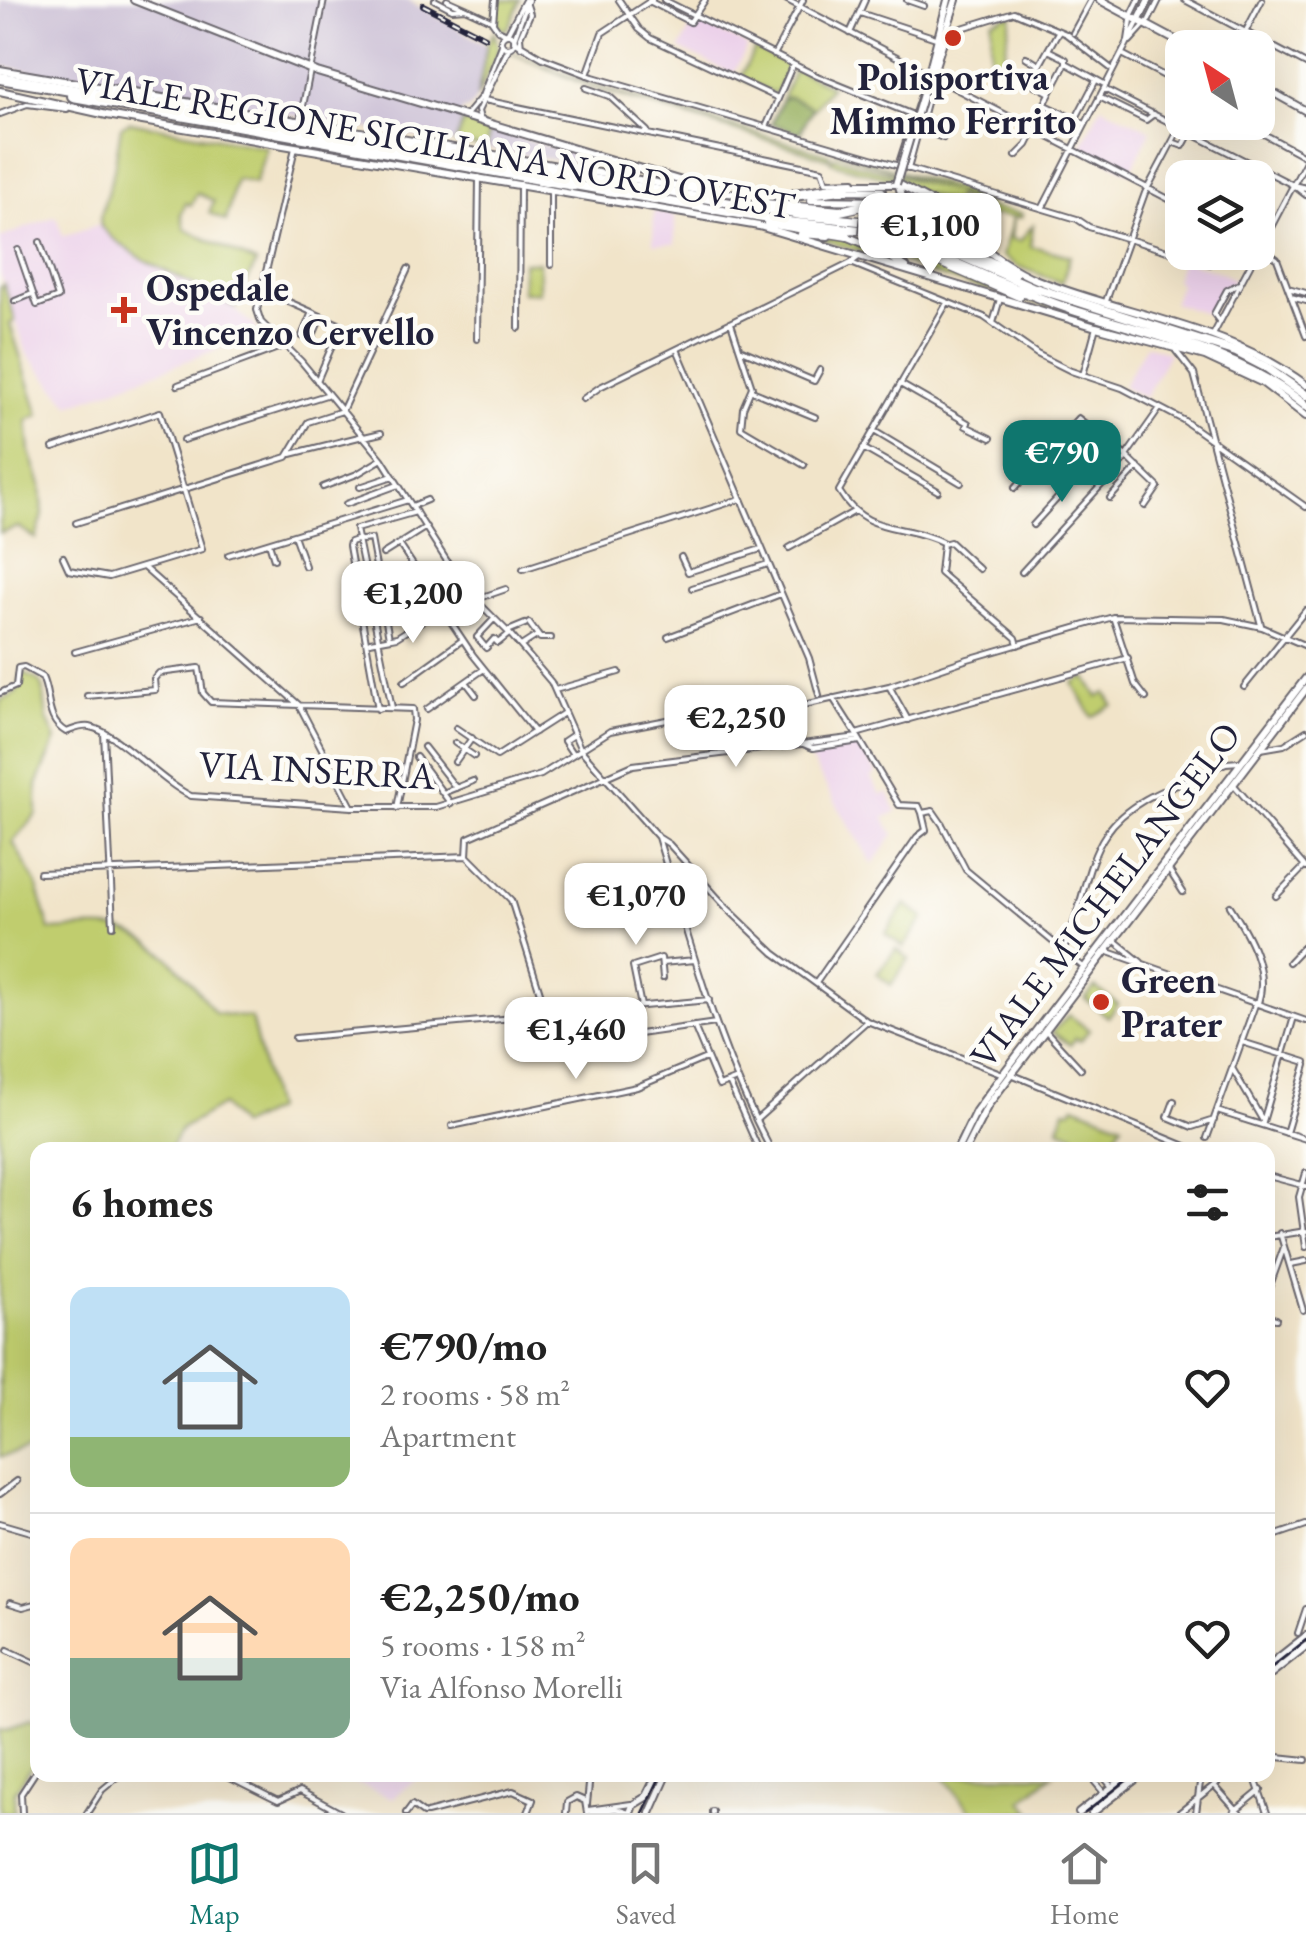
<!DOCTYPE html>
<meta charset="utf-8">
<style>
:root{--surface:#fff;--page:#f6f6f6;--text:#222;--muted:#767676;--line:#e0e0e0;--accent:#0f766e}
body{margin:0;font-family:"EB Garamond",serif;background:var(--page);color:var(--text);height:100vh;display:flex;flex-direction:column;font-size:38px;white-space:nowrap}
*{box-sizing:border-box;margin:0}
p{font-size:32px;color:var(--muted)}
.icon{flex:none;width:55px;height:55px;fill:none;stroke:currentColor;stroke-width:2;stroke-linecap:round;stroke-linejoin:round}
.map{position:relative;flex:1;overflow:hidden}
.drawer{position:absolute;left:30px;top:1142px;width:1245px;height:640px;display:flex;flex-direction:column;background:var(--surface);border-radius:20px;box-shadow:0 10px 40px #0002}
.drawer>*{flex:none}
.needle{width:65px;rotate:324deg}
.tools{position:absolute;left:1165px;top:30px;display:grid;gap:20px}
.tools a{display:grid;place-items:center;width:110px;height:110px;border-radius:20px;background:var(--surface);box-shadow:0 10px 40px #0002;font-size:50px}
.price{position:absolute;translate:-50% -85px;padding:0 22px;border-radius:20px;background:#fff;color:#222;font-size:32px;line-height:65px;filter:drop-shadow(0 2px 5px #0008)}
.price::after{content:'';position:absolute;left:50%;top:60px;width:30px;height:22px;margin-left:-15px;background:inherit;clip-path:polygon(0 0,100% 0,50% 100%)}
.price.current{background:var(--accent);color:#fff}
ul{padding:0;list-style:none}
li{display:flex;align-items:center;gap:30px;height:250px;padding:0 40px}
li+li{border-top:2px solid var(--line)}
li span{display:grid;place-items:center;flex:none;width:280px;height:200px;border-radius:20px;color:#555}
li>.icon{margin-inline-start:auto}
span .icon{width:120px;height:120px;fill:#fffc;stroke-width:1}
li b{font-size:42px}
h2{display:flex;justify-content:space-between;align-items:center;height:120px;padding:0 40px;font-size:42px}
.tab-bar{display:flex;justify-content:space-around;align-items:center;height:140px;border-top:2px solid var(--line);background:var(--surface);font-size:28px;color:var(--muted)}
.tab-bar a{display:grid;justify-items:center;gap:5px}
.tab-bar .current{color:var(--accent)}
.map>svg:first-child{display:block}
.built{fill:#ecd1ea}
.industrial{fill:#cbbfd5}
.green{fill:#c0cd6e;stroke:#717854;stroke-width:2.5}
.forest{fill:#98b061;stroke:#5d694e;stroke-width:2.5}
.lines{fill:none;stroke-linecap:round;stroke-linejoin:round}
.street-casing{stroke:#6a666d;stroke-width:8}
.secondary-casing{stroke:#6a666d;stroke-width:10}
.primary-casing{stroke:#6a666d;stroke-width:11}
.highway-casing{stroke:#6a666d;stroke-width:14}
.street{stroke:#fff;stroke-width:4}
.secondary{stroke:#fff;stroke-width:6}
.primary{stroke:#fff;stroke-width:8}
.highway{stroke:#fff;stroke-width:10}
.tram{stroke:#22223b;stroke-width:2.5}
.rail-casing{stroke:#22223b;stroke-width:6}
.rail{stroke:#fdfcf7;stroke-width:2.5;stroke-dasharray:8;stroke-linecap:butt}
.secondary-bridge-casing{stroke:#6a666d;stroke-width:10;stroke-linecap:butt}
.secondary-bridge{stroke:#fff;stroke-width:6}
.poi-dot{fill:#c8321e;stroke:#fdfcf7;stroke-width:4}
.labels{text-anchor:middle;stroke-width:9;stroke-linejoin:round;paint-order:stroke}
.poi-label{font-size:38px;font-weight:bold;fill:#22223b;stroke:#fdfcf7;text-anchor:start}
.street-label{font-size:38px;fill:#22223b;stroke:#fdfcf7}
</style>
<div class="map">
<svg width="1306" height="1813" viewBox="0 0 1306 1813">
<rect width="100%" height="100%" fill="#fdfcf7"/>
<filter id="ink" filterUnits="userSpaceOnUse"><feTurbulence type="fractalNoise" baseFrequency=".01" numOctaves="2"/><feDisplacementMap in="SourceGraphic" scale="20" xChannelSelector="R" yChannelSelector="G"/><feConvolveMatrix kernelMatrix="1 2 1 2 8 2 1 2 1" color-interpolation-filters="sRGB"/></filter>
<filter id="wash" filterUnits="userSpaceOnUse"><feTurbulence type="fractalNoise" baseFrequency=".0048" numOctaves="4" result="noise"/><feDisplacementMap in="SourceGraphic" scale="40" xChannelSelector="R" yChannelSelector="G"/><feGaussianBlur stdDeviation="2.25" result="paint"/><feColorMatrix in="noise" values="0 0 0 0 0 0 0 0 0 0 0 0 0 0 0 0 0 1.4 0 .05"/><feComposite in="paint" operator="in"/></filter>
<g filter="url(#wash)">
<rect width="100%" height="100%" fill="#f1e4c9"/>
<!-- built -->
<path class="built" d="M699,22L748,46L733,74L680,49L691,27Z
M1101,106L1151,130L1130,173L1081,146Z
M659,211L675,215V244H653L654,212Z
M56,216L63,236L100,224L136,257L229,304L249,322H253L258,334L70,405L27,354L0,273V238Z
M1182,260L1222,273L1236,281L1223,288L1209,314L1173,303L1180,283L1175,280Z
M1146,345L1169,353L1145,398L1123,386Z
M857,744L877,773L871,778L881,795L888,792L895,809L899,810L884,818L894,834L873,865L805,751Z
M335,1775H427L415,1780L393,1798Z"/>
<!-- industrial -->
<path class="industrial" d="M0,0H408L489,46L477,98L470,108L462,111L460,120L617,167L547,159L0,66Z"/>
<!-- green -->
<path class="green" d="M498,0H520L509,27L503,31L494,18Z
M1012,13L1002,66H990L992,21Z
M494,32L499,49L477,98L487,45Z
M755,49L789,65L776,94L740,78Z
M510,52L593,86L807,148L830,155L829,159L591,87Z
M795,69L831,86L807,117L801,133L771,124Z
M173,114L875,227L912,237L1083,307L1042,296L912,241Z
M463,121L489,129L487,148L455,143Z
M130,122L267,147L255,183L236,179L226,221L209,213L214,201L197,193L191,205L186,203L181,214L185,229L256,263L235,308C191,278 138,266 101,227L100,218L114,170L121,127Z
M834,151L991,199L988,203L971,198Z
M833,157L953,192L992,208L1022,214L1021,218L993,215L991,218L985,216L986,209L956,197L953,206L902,185V182L840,165L831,162Z
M902,191L909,194L908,199L951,225L981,253C947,239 913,229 902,191Z
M883,204L903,211L907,229L866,219L871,211Z
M1013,218L1011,239L1020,241L1033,225L1031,246L1070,256L1062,283L1017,266L1002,256Z
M818,238C841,235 868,242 883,259Z
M895,252L921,256L998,291L1091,319L931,274L891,256Z
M523,262H539V292H522Z
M4,284L15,320L10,324L39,415L27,420L30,452L41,485L43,515L36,539L19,527L0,533V288Z
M22,672L39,681L43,687L47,719L56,740L37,785V814L13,842L36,883L50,930C70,930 94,925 114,929C161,938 188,977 215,1013L251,1018L274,1110L240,1126L222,1105L181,1129L169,1150H38L37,1448L0,1457V700C24,692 16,692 22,672Z
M1085,676L1098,697L1106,693L1113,705L1092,717L1073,683Z
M906,904L924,918L904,947L885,934Z
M896,949L909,959L891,985L877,974Z
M1095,987L1118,1004L1108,1017L1085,999Z
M1069,1015L1089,1030L1080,1041L1076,1038L1070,1045L1052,1032Z
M1075,1105L1122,1124L1105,1150H1068L1075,1134L1059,1128L1065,1109L1071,1110Z
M29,1722L37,1725V1759L15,1791L14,1813H0V1729L7,1730Z
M942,1775H1052L1022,1800L1032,1813H973Z"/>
<!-- forest -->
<path class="forest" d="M789,97L812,107L800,133L772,124L782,99Z"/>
</g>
<g filter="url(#ink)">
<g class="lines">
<defs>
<path id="street" d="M435,0L452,9L465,8L447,0
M619,0L639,29L650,38L778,98
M664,0L817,76L913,115
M787,0L928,73L898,166
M907,0L924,6
M1185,0L1306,64
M649,1L690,22L705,0
M465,8L491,20L498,30L507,34L525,0
M860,13L936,38
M493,22L495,0
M850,33L865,0
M946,33L1014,12L1066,34L1113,70
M1073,33L1091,0
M501 41a7 7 0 1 1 14 0a7 7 0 1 1-14 0Z
M514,39L528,0
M1128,40L1132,14L1139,0
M514,41L543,58L593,77L899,166
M1130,41L1149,20L1159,0
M521,47L520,37L530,14L527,5
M1237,48L1262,0
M1048,50L1066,59V63L1106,85
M774,55L803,0
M1124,55L1172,80L1182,77
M1026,57L1039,65
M587,75L602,33L652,0
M586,88L609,96L647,131
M1104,89L1293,185L1306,195
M1050,93L1030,82L1058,32
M1099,97L1146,120L1154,114
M484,100L822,170L826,182L854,181
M1044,104L1085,124
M0,114L27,104L67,109
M466,115L482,96L502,45
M480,119L478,111L509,48
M1075,120L1096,80
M300,121L324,0
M1242,122L1306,157
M766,127L793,64
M1032,128L1066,63
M920,129L943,138
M1172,142L1183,146L1196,122
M295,148L257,310L261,322L301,361L382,459L464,588L510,634L551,682L581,750L658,837L669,844L727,908L774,953L867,1021L1003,1074
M1016,156L1027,145L1035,129
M907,168L1077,219L1089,227L1210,264
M908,169L933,77L1182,206
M1293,185L1306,188
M551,190V265
M1043,207L1139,20
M1258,245L1277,259L1306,336
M18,250L37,305L58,297L40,242
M1258,252L1306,161
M851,263L984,317L1037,354L1071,371L1122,388L1183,420L1306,507
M1288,288L1306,293
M264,291L341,325L317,381
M1291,297L1306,301
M15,301L32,294
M1106,301L1145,193L1180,127
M312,312L302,336L311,340L321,317
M1220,322L1214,314L1227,290L1239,284
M731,323L752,387L743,408L741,428L804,465
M993,323L1000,299
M519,328L520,184
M1213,335L1257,252
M477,339L479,177
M677,349L809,658L819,695
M742,350L814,381L820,370
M1176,351L1194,374L1261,625
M1083,375L1096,327
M178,385L286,345
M902,385L968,423L966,426L991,438
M752,391L815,417
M583,399L600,387L851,263L860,256
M874,431L961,483
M364,437L381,433
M183,440L326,395
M53,448L160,412L202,549L109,577L69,570L63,557
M863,448L938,491
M291,454L363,436
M323,487L357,474L382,459
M360,487L393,476
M1015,488L1078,418L1126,456
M1110,498L1138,467
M346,504L398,485
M412,506L427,500
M1145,506L1158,487L1126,456L1160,408
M76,523L287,457L308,422L342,411L408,269
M1033,525L1108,443
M294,535L305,566
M359,539L350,542L349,546L378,709
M362,540L371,539L389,638
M269,543L274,559
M944,543C904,522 867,537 839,491L947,303
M399,544L473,655L535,732
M789,548L855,511
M383,554L426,527
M228,555L408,500
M681,557L688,572L761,549
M143,567L299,705L352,807
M523,569L740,499
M979,569L950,542L943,544L940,573L1016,638L1018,645
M1022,572L1127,457
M692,588L768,564
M389,599L422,579
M474,600L506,589
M1113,617L1135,684L1146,698
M494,619L477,637L486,648L494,639L498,643L509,634
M529,623L540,638H551
M508,631L525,624
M668,637L781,594
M370,642L397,637L441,609
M521,646L538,635
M75,652L201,617
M404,682L461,641
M466,682L476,695
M889,686L908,720
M1244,687L1306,610
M555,690L619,672
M0,693L16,686L18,668L24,667L42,677C51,696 45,720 66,732C73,730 81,725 90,727C119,733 159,781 191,796L352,807H436L541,775L610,731L693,715L795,707L889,686L968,659L1113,617L1224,619L1262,627L1306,646
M87,696L155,690L154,679L159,673L199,668L203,693L211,702L413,709L414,720L397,808
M833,698L856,734
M392,708L356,529L416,512
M427,709L484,669
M743,711L752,734
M456,728L497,756L564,713
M104,733L113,926
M858,737L899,805L919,806L922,813L933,811L942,824
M455,743L474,756
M803,744L813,748L860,741
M424,747L456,788
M1261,749L1284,745L1306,731
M572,753L564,741L573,735
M416,757L451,804
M455,762L472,738
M1234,785L1306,868
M443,793L473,781
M943,826L966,870L1082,966
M658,837C690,944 719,1052 771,1150
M467,856L468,838L633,765L858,737L856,734L1128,658
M467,856L511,900L547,1015
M1169,870L1183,892
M40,873L467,856
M1276,896L1304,867
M1230,906C1248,934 1269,970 1258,1003
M1114,940L1141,962
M1063,951C1081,915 1085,864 1106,834C1131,796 1186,782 1226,763L1239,762
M1106,951L1306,1021
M1289,962L1306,944
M662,963L695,960
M816,983L917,837L926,830L922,813
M641,1006L633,967L661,958L663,978
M694,1026L719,1086L737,1079
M1045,1030L1081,1069
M295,1038L709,1000
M1242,1042L1306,1062
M548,1047L716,1023
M1232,1068L1263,1121
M1011,1074L1195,1150
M729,1082L759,1150
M1174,1101L1168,1117L1192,1127L1214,1120
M1217,1111L1306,1139
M756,1120L867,1021
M1262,1125L1294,1017
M452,1126L637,1087L706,1058
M1286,1133L1306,1065
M1207,1138L1256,1002
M1306,1173L1299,1197L1306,1247
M1268,1176L1306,1186
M1280,1233L1303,1310
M1268,1237L1306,1231
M1291,1264L1306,1261
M1268,1291L1284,1247
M1268,1317L1276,1319
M0,1494L17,1481
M0,1523L38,1534
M1268,1538L1306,1525
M10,1603L23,1607L38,1603
M1298,1633L1306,1609
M8,1650L38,1664
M1268,1756L1306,1760
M226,1775L278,1801L300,1791L341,1813
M1089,1775L1104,1793
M1102,1775L1112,1787
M1254,1775L1267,1813
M1214,1785L1239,1813
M587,1804L590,1775
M588,1810L631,1804
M22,1813L21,1794L38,1768
M87,1813L102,1790L120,1775
M406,1813L412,1805L423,1813
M427,1813L513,1791L533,1800L528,1813
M566,1813L567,1802L576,1797L585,1801L587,1813
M591,1813L616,1809L629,1813
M712,1813V1811
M1179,1813L1227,1775
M1196,1813L1201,1775
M1233,1813L1261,1790"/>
<path id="secondary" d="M134,0L317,72L702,187
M1100,0L1190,48
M1139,20L1149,0
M0,70L709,192L793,197L850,190L882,191
M926,84L948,0
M1258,84L1306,111
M929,85L956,0
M0,91L107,115L759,226L1096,327L1205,356L1263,383L1306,416
M900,185L937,205L983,244
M899,186L906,211
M794,193L851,184H896
M908,198C956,218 988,260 1037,280C1127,316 1226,325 1306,385
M811,200L890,201
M908,214L924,230L962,247
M801,234L828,236
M846,236L875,248L906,267
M957,1150L976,1111L1003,1074L1306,678
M965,1150L988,1105L1306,689
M1268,1666L1306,1636
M1268,1676L1306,1646
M630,1813L633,1805L646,1797L657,1775
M650,1813L667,1775
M1079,1813L1128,1775
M1092,1813L1141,1775"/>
<path id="primary" d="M575,176L801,215L859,221
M574,185L780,221L859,230
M766,204L840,211L876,203
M865,222L907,232
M768,223L847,236
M866,231L902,240
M913,235L1032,287L1236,352L1267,368L1306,395
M909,242C963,266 1016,291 1073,310C1154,336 1238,351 1306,406
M957,245L1014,274
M891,250L921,254L1019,296"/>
<path id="highway" d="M0,78L575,176
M73,96L574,185"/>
</defs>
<!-- street casing -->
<use href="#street" class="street-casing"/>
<!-- secondary casing -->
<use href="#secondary" class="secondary-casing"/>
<!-- primary casing -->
<use href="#primary" class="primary-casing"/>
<!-- highway casing -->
<use href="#highway" class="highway-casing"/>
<!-- street -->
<use href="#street" class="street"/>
<!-- secondary -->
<use href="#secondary" class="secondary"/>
<!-- primary -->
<use href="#primary" class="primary"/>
<!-- highway -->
<use href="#highway" class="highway"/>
<!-- tram -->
<path class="tram" d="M1268,1670L1306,1640
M643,1813L661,1775
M1085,1813L1133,1775"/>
<defs>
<path id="rail" d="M423,5L485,37"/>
</defs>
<!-- rail casing -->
<use href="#rail" class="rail-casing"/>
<!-- rail -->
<use href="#rail" class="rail"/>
<defs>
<path id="secondary-bridge" d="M896,184L926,84
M863,234L865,213
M902,245L909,236L911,224"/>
</defs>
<!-- secondary-bridge casing -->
<use href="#secondary-bridge" class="secondary-bridge-casing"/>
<!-- secondary-bridge -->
<use href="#secondary-bridge" class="secondary-bridge"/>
</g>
</g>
<!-- markers -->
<g class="poi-dot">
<circle cx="953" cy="38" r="10"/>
<path d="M119 295h10v10h10v10h-10v10h-10v-10h-10v-10h10z"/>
<circle cx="1101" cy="1002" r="10"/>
</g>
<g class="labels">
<!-- poi labels -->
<g class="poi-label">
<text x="953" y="90" text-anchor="middle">Polisportiva<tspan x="953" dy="44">Mimmo Ferrito</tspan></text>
<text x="146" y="301">Ospedale<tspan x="146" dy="44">Vincenzo Cervello</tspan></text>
<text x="1121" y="993">Green<tspan x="1121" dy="44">Prater</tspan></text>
</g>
<!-- street labels -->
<g class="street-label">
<text transform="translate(435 143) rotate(10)" y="13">VIALE REGIONE SICILIANA NORD OVEST</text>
<text transform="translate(317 770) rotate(3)" y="13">VIA INSERRA</text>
<text transform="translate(1105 895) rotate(-53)" y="13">VIALE MICHELANGELO</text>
</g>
</g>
</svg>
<div class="tools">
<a><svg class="needle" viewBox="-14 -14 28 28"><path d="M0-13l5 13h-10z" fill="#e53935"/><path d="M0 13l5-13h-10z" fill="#767676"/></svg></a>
<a><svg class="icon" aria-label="layers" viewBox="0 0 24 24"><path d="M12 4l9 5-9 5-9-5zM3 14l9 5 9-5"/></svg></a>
</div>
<b class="price" style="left:930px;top:278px">€1,100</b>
<b class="price current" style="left:1062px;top:505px">€790</b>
<b class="price" style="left:413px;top:646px">€1,200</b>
<b class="price" style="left:736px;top:770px">€2,250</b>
<b class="price" style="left:636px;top:948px">€1,070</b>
<b class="price" style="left:576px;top:1082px">€1,460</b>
<section class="drawer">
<h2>6 homes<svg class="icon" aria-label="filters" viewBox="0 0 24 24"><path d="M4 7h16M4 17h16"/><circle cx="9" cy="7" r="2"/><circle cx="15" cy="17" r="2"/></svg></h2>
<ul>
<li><span style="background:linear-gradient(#bfe0f5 75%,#8fb573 0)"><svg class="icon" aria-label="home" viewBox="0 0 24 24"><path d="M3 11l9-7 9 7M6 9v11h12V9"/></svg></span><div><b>€790/mo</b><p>2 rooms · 58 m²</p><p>Apartment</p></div><svg class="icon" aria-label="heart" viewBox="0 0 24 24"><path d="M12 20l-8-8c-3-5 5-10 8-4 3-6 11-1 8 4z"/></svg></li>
<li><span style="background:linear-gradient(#ffd9b3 60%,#7fa58c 0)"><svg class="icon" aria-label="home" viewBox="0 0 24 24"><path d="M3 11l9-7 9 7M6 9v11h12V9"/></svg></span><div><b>€2,250/mo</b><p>5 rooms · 158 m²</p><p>Via Alfonso Morelli</p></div><svg class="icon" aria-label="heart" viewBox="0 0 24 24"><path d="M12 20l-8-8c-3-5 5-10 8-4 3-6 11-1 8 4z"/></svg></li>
</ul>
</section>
</div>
<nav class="tab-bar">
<a class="current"><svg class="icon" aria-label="map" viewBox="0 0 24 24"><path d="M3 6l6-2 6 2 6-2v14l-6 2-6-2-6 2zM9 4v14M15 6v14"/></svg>Map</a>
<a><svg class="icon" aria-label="saved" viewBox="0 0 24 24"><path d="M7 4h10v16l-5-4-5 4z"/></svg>Saved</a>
<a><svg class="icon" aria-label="home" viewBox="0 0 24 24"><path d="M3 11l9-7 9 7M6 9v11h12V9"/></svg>Home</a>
</nav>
